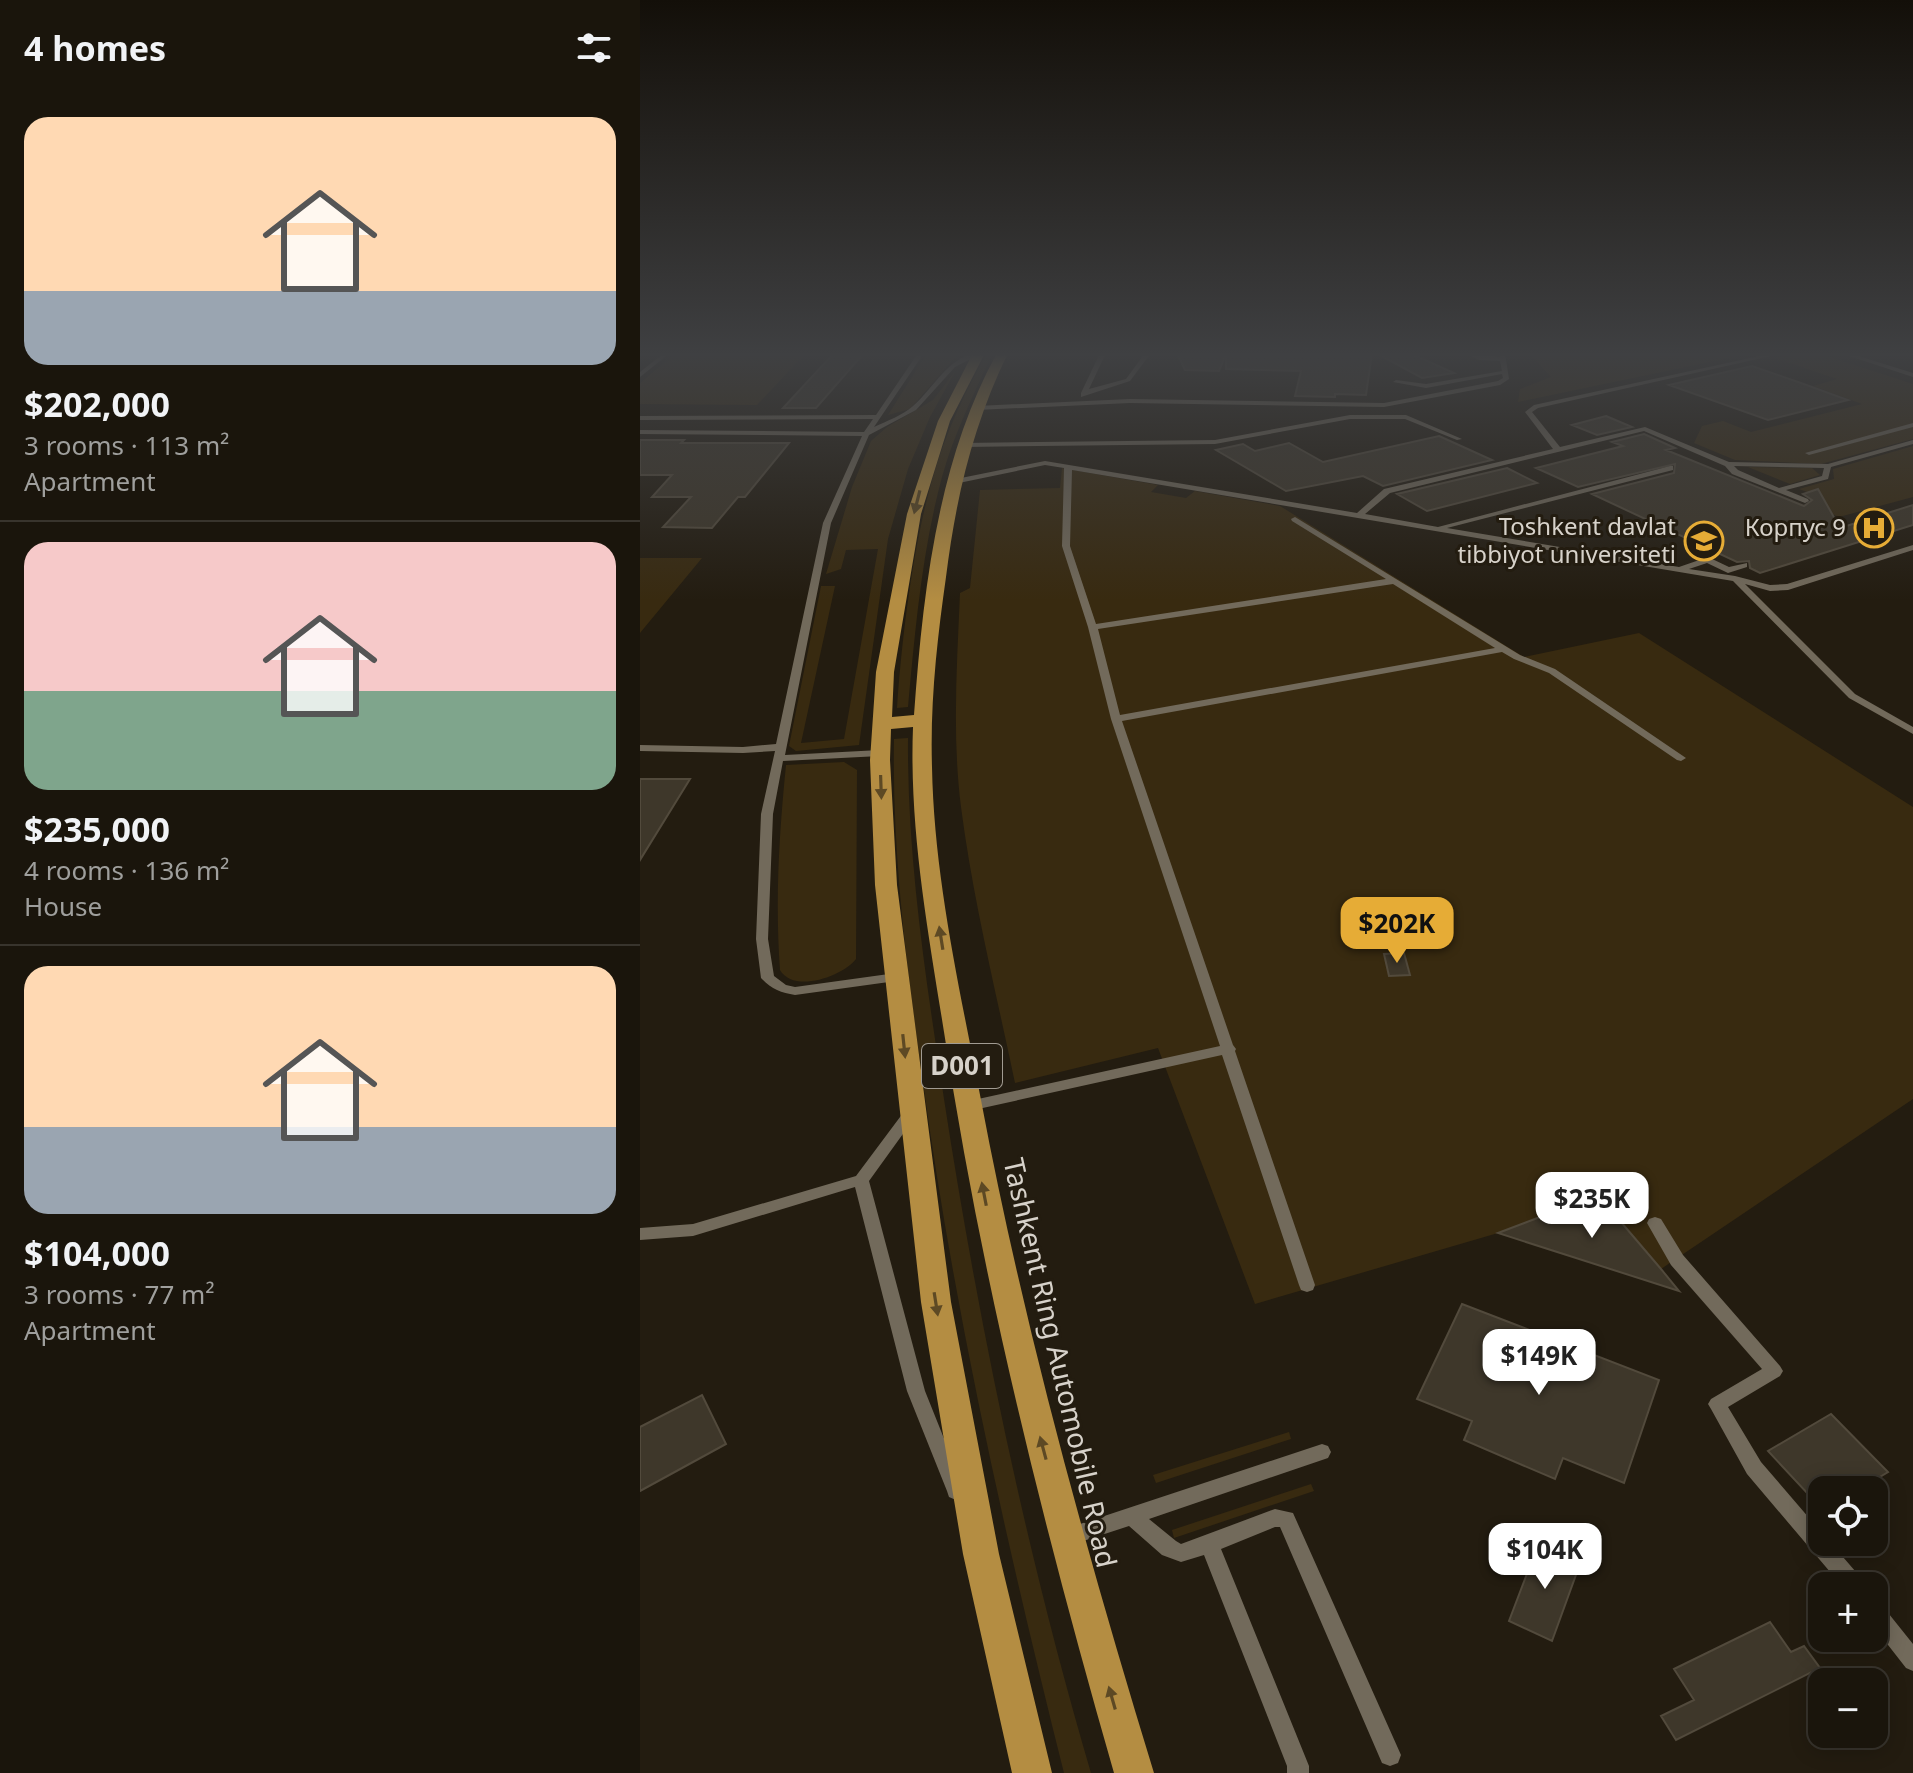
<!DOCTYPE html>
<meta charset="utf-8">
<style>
:root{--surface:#1a150c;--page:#27221a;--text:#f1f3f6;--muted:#9f9f9d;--line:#38342d;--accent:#e6ac36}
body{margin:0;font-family:"Noto Sans",sans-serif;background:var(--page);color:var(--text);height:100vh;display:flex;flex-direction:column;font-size:30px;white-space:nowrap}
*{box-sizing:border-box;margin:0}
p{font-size:26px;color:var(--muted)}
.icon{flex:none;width:44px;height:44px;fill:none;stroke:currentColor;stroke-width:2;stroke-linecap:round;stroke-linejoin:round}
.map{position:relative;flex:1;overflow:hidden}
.details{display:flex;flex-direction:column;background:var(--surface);width:640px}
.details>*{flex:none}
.controls{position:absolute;left:1168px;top:1476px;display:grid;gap:16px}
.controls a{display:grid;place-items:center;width:80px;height:80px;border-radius:16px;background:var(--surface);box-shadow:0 4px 20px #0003,0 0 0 2px var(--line);font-size:40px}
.price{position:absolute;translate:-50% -68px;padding:0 18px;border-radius:16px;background:#fff;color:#222;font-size:26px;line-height:52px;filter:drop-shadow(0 2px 4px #0008)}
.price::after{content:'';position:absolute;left:50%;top:48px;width:24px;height:18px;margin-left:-12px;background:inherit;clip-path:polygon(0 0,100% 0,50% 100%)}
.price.current{background:var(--accent);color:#111}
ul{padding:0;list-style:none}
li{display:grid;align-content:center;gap:16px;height:424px;padding:0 24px}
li+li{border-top:2px solid var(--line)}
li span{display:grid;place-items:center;height:248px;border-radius:24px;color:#555}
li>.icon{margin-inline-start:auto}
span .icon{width:144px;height:144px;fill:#fffc;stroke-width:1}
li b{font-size:34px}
h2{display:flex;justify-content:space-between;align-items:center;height:96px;padding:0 24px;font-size:34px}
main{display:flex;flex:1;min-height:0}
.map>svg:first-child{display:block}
.green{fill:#382a10}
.building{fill:#3e372a;stroke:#524a3c;stroke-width:2}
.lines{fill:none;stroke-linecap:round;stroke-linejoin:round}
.service{fill:#726a5b;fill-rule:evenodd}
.trunk{fill:#b48d42;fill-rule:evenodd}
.oneway{fill:#5d4924}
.labels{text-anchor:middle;stroke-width:6;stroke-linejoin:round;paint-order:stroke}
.far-poi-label{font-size:24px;fill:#d7d2ca;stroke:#231c10;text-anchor:end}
.shield{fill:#231c10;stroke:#a19b92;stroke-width:2}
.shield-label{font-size:26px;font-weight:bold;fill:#d7d2ca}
.street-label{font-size:28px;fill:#d7d2ca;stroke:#231c10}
</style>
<main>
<section class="details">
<h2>4 homes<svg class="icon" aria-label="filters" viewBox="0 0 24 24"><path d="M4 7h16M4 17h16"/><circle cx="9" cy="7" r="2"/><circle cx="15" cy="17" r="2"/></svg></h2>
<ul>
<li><span style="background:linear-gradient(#ffd9b3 70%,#9aa5b1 0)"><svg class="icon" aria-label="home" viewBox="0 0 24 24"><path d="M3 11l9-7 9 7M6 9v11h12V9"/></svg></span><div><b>$202,000</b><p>3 rooms · 113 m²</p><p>Apartment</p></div></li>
<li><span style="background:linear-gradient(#f6c9c9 60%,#7fa58c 0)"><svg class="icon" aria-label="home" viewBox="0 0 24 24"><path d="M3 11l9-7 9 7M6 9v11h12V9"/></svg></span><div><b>$235,000</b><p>4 rooms · 136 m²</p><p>House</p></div></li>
<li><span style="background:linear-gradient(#ffd9b3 65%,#9aa5b1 0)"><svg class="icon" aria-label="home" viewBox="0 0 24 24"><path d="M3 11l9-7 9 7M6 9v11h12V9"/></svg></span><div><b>$104,000</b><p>3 rooms · 77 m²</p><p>Apartment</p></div></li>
</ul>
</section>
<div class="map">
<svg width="1273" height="1773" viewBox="0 0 1273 1773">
<rect width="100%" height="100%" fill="#231c10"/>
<!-- green -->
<path class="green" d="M36,353H166L117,405L0,404V383Z
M287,353H319L270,409L248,415Z
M347,353H353C334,393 314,434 302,477C282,551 275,631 268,707L257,708C262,636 273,545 293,477C305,434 325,392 347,353Z
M889,353H1113L878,402L880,389L911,377Z
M1158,353H1178L1273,384V439L1181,464L1095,460L1054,443L1062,426L1083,421L1111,432L1222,404L1173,386L1197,379L1135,358Z
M316,370L290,417L268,469L248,539L219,745L156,751L149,746L181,586H195L161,743L204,739L238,549L206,550L201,569L186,574L212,487L231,441L247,427L293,400Z
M1273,446V497L1199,517L1170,505L1175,495L1159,489L1194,479L1193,469Z
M1108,467L1172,468L1180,475L1150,484Z
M422,468L518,485L511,492L546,498L555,491L640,506L884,657L999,633L1273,807V1099L1021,1269L958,1195L858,1233L615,1304L518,1048L375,1083C356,992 333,900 321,807C312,736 317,664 320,593L330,588L340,490L420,488Z
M0,558H62L0,633Z
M268,738C267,858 286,980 304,1099C339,1326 386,1552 451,1773H424C366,1542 314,1311 282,1075C266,964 252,851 254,739Z
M204,762L217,770L216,959C203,976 154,994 140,970C135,901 139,835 146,765Z
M649,1432L651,1439L516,1483L513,1475Z
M671,1484L674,1491L534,1538L532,1530Z"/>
<!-- building -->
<path class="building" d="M194,353H224L176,408H143Z
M537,353H732L726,395L695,394V397L655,396L661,371L586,369V354L579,371L545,370Z
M736,353H770L814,373L782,378Z
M1112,366L1161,383L1208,400L1128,420L1029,385Z
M966,416L992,427L957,435L932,425Z
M1004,434L1035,448L1026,450L1164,506L1172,500L1163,494L1178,489L1200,528L1273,505V525L1120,573L1110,568L1109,561L1097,562L952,494L1034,473L1035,464L938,487L896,468L983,446L972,442Z
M799,436L852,460L743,486L723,476L646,491L576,450L603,444L615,451L649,443L683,462Z
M0,440H44L41,443H149L105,497H98L72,528L23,527L51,497H12L32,475H0Z
M867,468L897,483L787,511L757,494Z
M0,779H50L0,860Z
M764,953L770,975L749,976L744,954Z
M958,1195L1021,1269L1039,1291L858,1233Z
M822,1304L1019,1380L984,1483L923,1458L915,1479L824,1440L832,1421L777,1399Z
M62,1395L86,1444L0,1491V1427Z
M1191,1414L1248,1472L1218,1490H1182V1509L1128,1451Z
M899,1542L941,1561L912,1641L869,1621Z
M1130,1622L1151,1652L1164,1646L1180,1668L1036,1740L1021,1716L1054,1700L1034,1669Z"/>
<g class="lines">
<!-- service -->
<path class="service" d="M24,353H30L0,377V372Z
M278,353H284L234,427C247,421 263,415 273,406C294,388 311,352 342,353L315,367L276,410L229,435L191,523L145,755L240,750L245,753L240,756L143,761L133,814L128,939L134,976L146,985L155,987L256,973L263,977L256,981L155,995C141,993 131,989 121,978L116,939L121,814L135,751L103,753L0,751V745L103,747L136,744L183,523L222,436L0,434V430L224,432L233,419L0,420V416L236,415Z
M460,353H466L449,389L486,379L505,353H511L490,381L441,397V393Z
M825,353L860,357L859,353H865L869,379L860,385L744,407L490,403L337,410L334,408L337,406L490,399L744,403L858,381L863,378L862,374L786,388L753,382L756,380L786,384L862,371L860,361L839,360Z
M1133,353H1144L898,408L892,412L920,447L1005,427L1089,462L1188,464L1273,440V444L1191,467L1188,479L1146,490L1168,499L1169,501L1165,503L1092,474L1085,466L1004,431L750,493L725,514L798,527L1030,466H1033V470L807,528L1039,567L1068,557L1089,567L1107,563V567L1088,573L1067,563L1049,569L1095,576L1130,585L1147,584L1273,545V550L1148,590L1130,591L1105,584L1215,694L1273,727V734L1209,698L1093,581L432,470L430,546L456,624L746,579L652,521L651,519L655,517L880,655L915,669L1046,758L1041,761L1037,760L909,673L874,659L862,652L482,721L593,1045L596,1049L595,1051L675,1285L673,1290L667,1292L661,1290L659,1285L582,1055L329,1111L324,1110L322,1106L324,1102L329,1101L580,1046L471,719L448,627L422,546L424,468L405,465L314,484H311V480L405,461L717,513L744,489L913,449L885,412L894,405ZM1094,466L1184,468L1182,476L1139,488L1098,470ZM753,584L855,648L480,715L458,629Z
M1200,353H1209L1273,373V377Z
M710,415H766L822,439L817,440L765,419H710L575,444L323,447L319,445L323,443L575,440Z
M1273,423V427L1169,455L1165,453Z
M271,1108L276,1109L278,1113L229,1181L285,1391L325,1491L323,1497L316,1500L309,1497L307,1491L267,1391L215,1187L53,1236L0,1240V1228L53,1224L216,1176L266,1109Z
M1015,1217L1021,1219L1043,1255L1140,1366L1143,1371L1140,1376L1088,1407L1121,1462L1182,1533V1542H1190L1222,1579L1225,1586H1202L1107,1474L1071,1409L1068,1404L1071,1399L1122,1369L1031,1265L1007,1223L1009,1219Z
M682,1444L688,1446L691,1452L688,1458L509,1519L536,1541L541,1544L635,1509L653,1513L761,1755L758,1763L750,1766L742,1763L640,1527H635L581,1549L669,1766V1773H647V1766L564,1555L541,1562L522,1555L489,1526L431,1545L424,1542L421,1536L424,1530L431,1527Z
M1234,1601L1241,1604L1273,1644V1671L1266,1668L1234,1627Z"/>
<!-- trunk -->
<path class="trunk" d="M333,353H345L310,421L281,514L254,672L252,717L274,715C283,593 297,462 357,353H368C333,425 316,497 306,577C297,640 290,703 292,767C294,878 320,990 341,1100C384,1328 446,1551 514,1773H474C404,1529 342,1283 304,1032C288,931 269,829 273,727L251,729L250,760L257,885L311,1302L359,1554L412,1773H372L323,1554L281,1302L235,885L230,760L236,672L267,514L298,421Z"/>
</g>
<!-- one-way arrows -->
<defs><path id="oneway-solid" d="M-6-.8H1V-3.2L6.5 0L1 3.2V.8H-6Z" transform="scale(2)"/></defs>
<g class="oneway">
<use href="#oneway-solid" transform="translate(277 502) rotate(104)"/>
<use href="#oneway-solid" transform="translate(241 787) rotate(88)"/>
<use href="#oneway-solid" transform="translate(301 938) rotate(-99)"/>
<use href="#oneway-solid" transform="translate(264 1046) rotate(84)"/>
<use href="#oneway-solid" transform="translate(344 1194) rotate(-101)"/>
<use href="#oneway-solid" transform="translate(296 1304) rotate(81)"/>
<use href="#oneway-solid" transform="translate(403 1448) rotate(-105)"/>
<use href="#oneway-solid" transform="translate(472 1698) rotate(-106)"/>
</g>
<!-- sky -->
<linearGradient id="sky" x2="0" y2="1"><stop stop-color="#130f09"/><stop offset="0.59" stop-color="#3f4042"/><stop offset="1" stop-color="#3f4042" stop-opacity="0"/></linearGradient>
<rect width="1273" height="601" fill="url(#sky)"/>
<!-- icons -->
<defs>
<symbol id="hospital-ring" viewBox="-11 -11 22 22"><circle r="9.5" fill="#231c10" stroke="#e6ac36" stroke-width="1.5"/><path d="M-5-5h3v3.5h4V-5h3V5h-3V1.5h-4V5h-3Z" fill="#e6ac36"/></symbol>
<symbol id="university-ring" viewBox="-11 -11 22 22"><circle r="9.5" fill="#231c10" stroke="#e6ac36" stroke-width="1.5"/><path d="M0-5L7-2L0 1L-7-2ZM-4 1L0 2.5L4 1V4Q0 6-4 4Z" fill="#e6ac36"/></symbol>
</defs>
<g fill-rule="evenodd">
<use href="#hospital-ring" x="1212" y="506" width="44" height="44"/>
<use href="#university-ring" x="1042" y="519" width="44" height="44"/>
</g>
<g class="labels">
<!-- far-poi labels -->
<g class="far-poi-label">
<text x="1036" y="535">Toshkent davlat<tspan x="1036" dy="28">tibbiyot universiteti</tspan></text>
<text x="1206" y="536">Корпус 9</text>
</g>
<!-- shield labels -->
<rect class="shield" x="282" y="1044" width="80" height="44" rx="6"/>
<g class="shield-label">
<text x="322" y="1075">D001</text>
</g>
<!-- street labels -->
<g class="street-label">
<text transform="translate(420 1363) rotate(77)" y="10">Tashkent Ring Automobile Road</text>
</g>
</g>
</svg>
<div class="controls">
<a><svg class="icon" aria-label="locate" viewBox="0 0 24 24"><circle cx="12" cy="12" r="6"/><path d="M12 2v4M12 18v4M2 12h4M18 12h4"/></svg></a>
<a>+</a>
<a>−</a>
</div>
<b class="price current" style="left:757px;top:965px">$202K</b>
<b class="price" style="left:952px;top:1240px">$235K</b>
<b class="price" style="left:899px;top:1397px">$149K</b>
<b class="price" style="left:905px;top:1591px">$104K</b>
</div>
</main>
